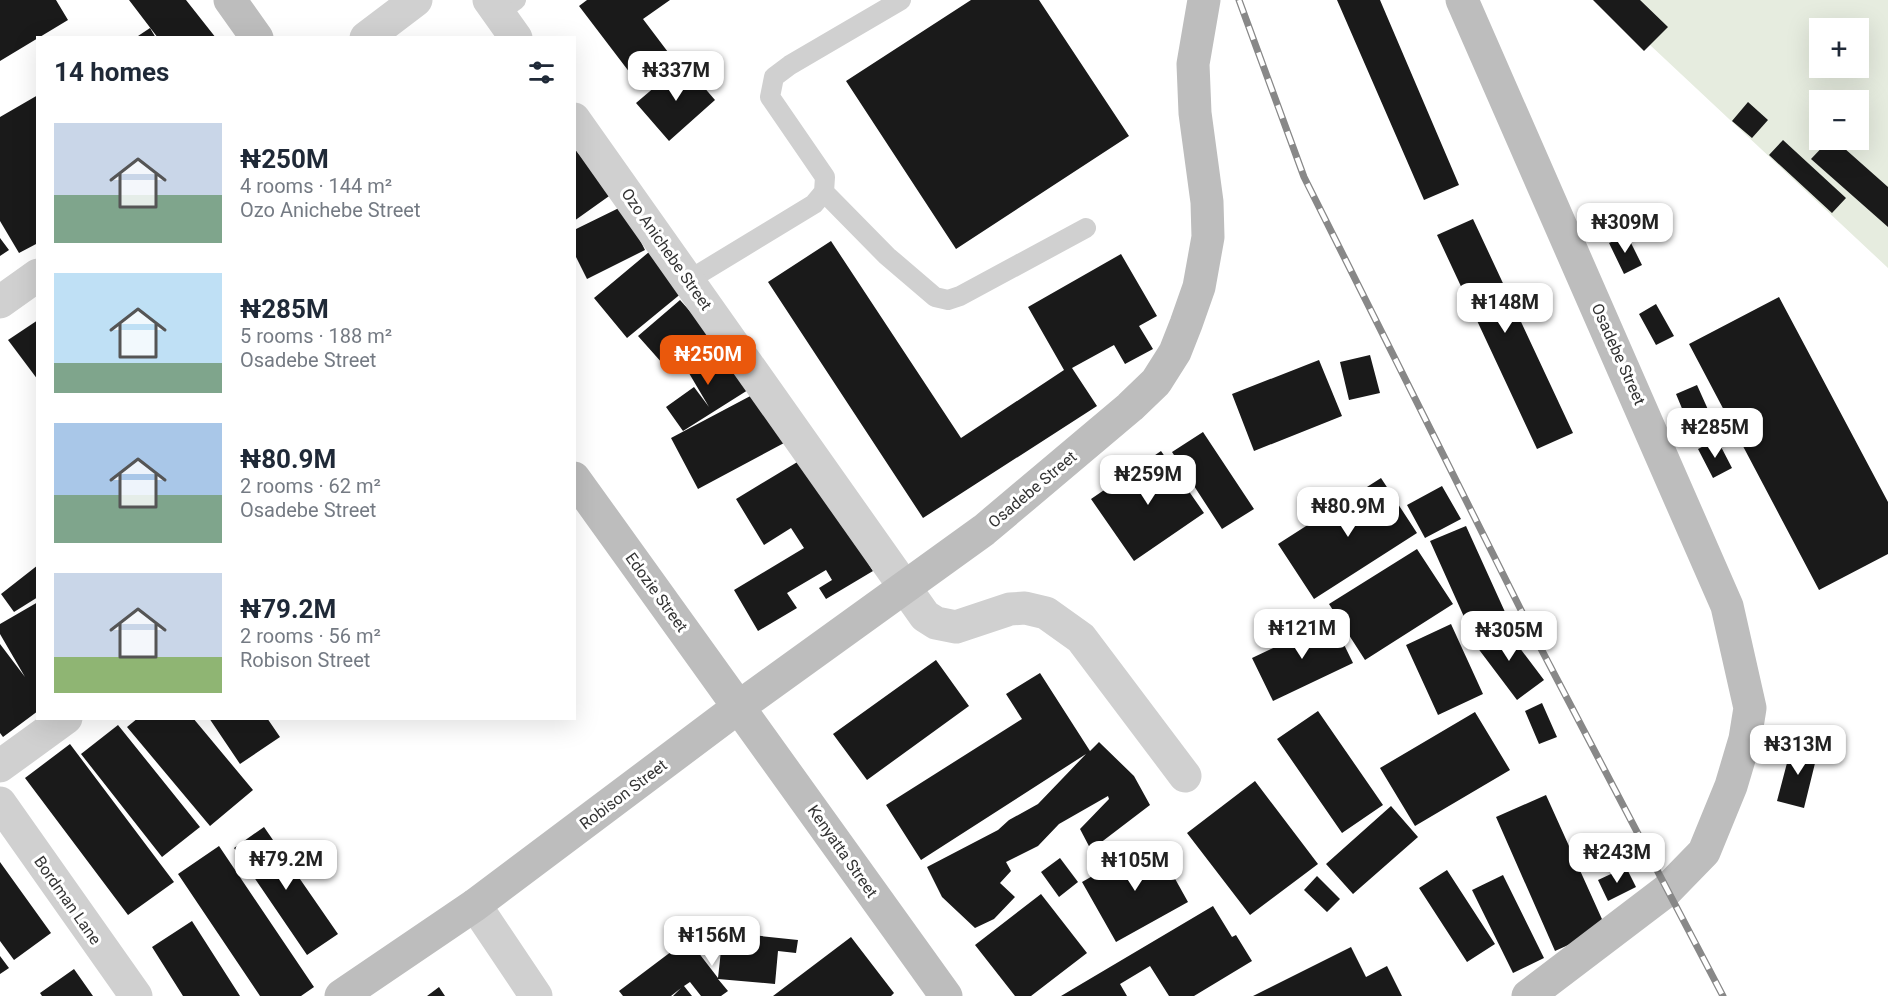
<!DOCTYPE html>
<meta charset="utf-8">
<style>
:root{--surface:#fff;--page:#f2f2f3;--text:#1f2937;--muted:#747a83;--accent:#ea580c}
body{margin:0;font-family:Roboto,sans-serif;background:var(--page);color:var(--text);height:100vh;display:flex;flex-direction:column;font-size:22px;white-space:nowrap}
*{box-sizing:border-box;margin:0}
p{font-size:20px;color:var(--muted)}
.icon{flex:none;width:33px;height:33px;fill:none;stroke:currentColor;stroke-width:2;stroke-linecap:round;stroke-linejoin:round}
.map{position:relative;flex:1;overflow:hidden}
.side{position:absolute;left:36px;top:36px;width:540px;height:684px;display:flex;flex-direction:column;background:var(--surface);border-radius:0px;box-shadow:0 6px 24px #0002}
.side>*{flex:none}
.tools{position:absolute;left:1809px;top:18px;display:grid;gap:12px}
.tools a{display:grid;place-items:center;width:60px;height:60px;border-radius:0px;background:var(--surface);box-shadow:0 6px 24px #0002;font-size:30px}
.price{position:absolute;translate:-50% -51px;padding:0 14px;border-radius:12px;background:#fff;color:#222;font-size:20px;line-height:39px;filter:drop-shadow(0 2px 3px #0008)}
.price::after{content:'';position:absolute;left:50%;top:36px;width:18px;height:14px;margin-left:-9px;background:inherit;clip-path:polygon(0 0,100% 0,50% 100%)}
.price.current{background:var(--accent);color:#fff}
ul{padding:0;list-style:none}
li{display:flex;align-items:center;gap:18px;height:150px;padding:0 18px}
li span{display:grid;place-items:center;flex:none;width:168px;height:120px;border-radius:0px;color:#555}
li>.icon{margin-inline-start:auto}
span .icon{width:72px;height:72px;fill:#fffc;stroke-width:1}
li b{font-size:26px}
h2{display:flex;justify-content:space-between;align-items:center;height:72px;padding:0 18px;font-size:26px}
.map>svg:first-child{display:block}
.green{fill:#e6ecdf;fill-rule:evenodd}
.building{fill:#1a1a1a}
.lines{fill:none;stroke-linecap:round;stroke-linejoin:round}
.lane{stroke:#d0d0d0;stroke-width:20}
.street{stroke:#d0d0d0;stroke-width:33}
.secondary{stroke:#bdbdbd;stroke-width:33}
.rail-casing{stroke:#888;stroke-width:7}
.rail{stroke:#fff;stroke-width:4.5;stroke-dasharray:14;stroke-linecap:butt}
.labels{text-anchor:middle;stroke-width:6;stroke-linejoin:round;paint-order:stroke}
.street-label{font-size:16px;fill:#333;stroke:#fff}
</style>
<div class="map">
<svg width="1888" height="996" viewBox="0 0 1888 996">
<rect width="100%" height="100%" fill="#fff"/>
<!-- green -->
<path class="green" d="M1602,0H1888V268ZM1820,28H1858V68H1820ZM1820,100H1858V140H1820Z"/>
<!-- building -->
<path class="building" d="M0,0H56L68,20L0,61Z
M129,0H186L216,38H158Z
M587,0H670L643,19L677,64L643,90L579,6Z
M971,0H1039L1129,136L956,249L846,81Z
M1337,0H1380L1459,185L1424,200Z
M1593,0H1640L1668,27L1644,51Z
M150,28L156,38H135Z
M683,63L715,100L669,141L636,103Z
M38,95V243L19,253L0,221V117Z
M1748,102L1768,120L1752,138L1732,121Z
M1783,140L1846,198L1832,213L1769,155Z
M1829,140H1835L1888,187V227L1811,159Z
M574,148L612,194L574,221Z
M623,206L645,250L587,279L574,253V230Z
M1473,219L1573,433L1537,449L1437,235Z
M1627,235L1642,265L1624,274L1609,243Z
M0,238L9,250L0,256Z
M831,241L961,438L1064,370L1028,307L1121,254L1157,316L1139,326L1153,349L1125,364L1114,345L1072,368L1097,406L923,518L768,282Z
M649,252L683,292L627,338L594,298Z
M1779,297L1888,502V554L1819,590L1689,344Z
M680,300L713,337L671,373L638,336Z
M1656,304L1674,336L1656,345L1639,314Z
M38,320V380L8,340Z
M720,341L748,390L683,431L666,407L694,387L709,407L683,363Z
M1370,355L1380,393L1349,400L1340,362Z
M1319,360L1342,416L1254,451L1232,394Z
M1697,385L1710,414L1688,423L1676,394Z
M756,393L784,443L698,489L671,438Z
M1203,432L1254,509L1222,529L1172,452Z
M1717,439L1732,468L1713,478L1698,449Z
M1161,451L1204,513L1134,561L1091,499Z
M804,458L873,571L826,599L819,588L832,580L826,570L787,593L797,608L758,631L734,590L804,548L791,528L764,545L736,499Z
M1381,478L1417,533L1314,599L1278,544Z
M1442,486L1461,519L1425,538L1407,505Z
M1466,526L1505,612L1469,628L1430,541Z
M1417,549L1453,604L1365,660L1329,604Z
M38,565V597L14,612L1,594Z
M38,602V711L3,737L0,733V644L25,677L0,634V624Z
M1332,620L1353,663L1273,701L1252,658Z
M1501,623L1544,680L1517,700L1474,643Z
M1451,624L1483,694L1438,715L1406,645Z
M936,660L969,706L867,780L833,734Z
M1040,673L1090,751L1099,742L1134,776L1150,805L1091,850L1080,829L1109,799L1108,796L1059,824L1038,846L1006,862L1011,871L1000,883L1015,897L994,919L975,928L942,897L927,867L998,830L1009,820L1038,804L1086,754L921,860L886,805L1022,719L1006,694Z
M1542,703L1557,737L1539,744L1525,711Z
M1318,711L1383,805L1342,833L1277,739Z
M1475,712L1510,770L1415,826L1380,768Z
M138,718H193L253,790L210,826L127,727Z
M209,718H267L280,737L240,764Z
M118,725L200,827L162,857L81,754Z
M70,744L174,882L128,915L25,778Z
M1792,744L1818,751L1804,808L1777,801Z
M1255,781L1318,864L1250,915L1187,833Z
M1546,795L1606,928L1555,951L1496,817Z
M1391,806L1418,837L1353,894L1326,864Z
M264,827L338,934L307,955L234,848Z
M1154,841L1188,902L1116,942L1082,882Z
M219,846L314,987L301,996H260L178,874Z
M1060,858L1078,882L1059,897L1041,872Z
M0,862L51,933L14,960L0,941Z
M1626,867L1636,887L1608,901L1598,880Z
M1447,870L1495,944L1467,962L1419,888Z
M1503,875L1544,958L1513,973L1472,890Z
M1317,876L1340,899L1327,912L1304,890Z
M1041,894L1087,953L1031,996H1015L975,945Z
M1213,906L1232,937L1236,935L1252,961L1194,996H1169L1150,966L1120,984L1127,996H1061Z
M192,921L240,996H183L152,947Z
M723,932L798,940L796,953L778,951L775,984L718,979L728,991L721,996H701L690,982L684,986L692,996H673L681,988L671,996H623L619,991L688,939L718,978Z
M851,937L894,993L891,996H773Z
M1351,947L1366,977L1387,966L1402,996H1253Z
M0,956L9,968L0,974Z
M74,969L93,996H42L40,993Z
M439,987L445,996H427Z"/>
<g class="lines">
<!-- lane -->
<path class="lane" d="M498,13L516,0
M824,192L887,256L935,297L948,300L960,296L1086,228
M689,280L814,204L824,192L825,177L770,97L774,77L790,65L901,0"/>
<!-- street -->
<path class="street" d="M489,0L516,38
M366,38L416,0
M574,119L925,616L936,623L956,627L1010,609L1025,608L1046,613L1081,638L1185,776
M0,302L38,275
M0,766L66,718
M0,803L136,996
M475,905L536,996"/>
<!-- secondary -->
<path class="secondary" d="M230,0L257,38
M1462,0L1727,606L1750,708L1745,739L1731,786L1704,852L1666,891L1528,996
M574,478L946,996
M341,996L475,905L740,706L984,530L1130,407L1156,382L1175,352L1186,324L1199,287L1208,237L1207,202L1195,113L1193,64L1204,0"/>
<defs>
<path id="rail" d="M1239,0L1304,177L1526,620L1723,996"/>
</defs>
<!-- rail casing -->
<use href="#rail" class="rail-casing"/>
<!-- rail -->
<use href="#rail" class="rail"/>
</g>
<g class="labels">
<!-- street labels -->
<g class="street-label">
<text transform="translate(667 249) rotate(55)" y="6">Ozo Anichebe Street</text>
<text transform="translate(1619 354) rotate(66)" y="6">Osadebe Street</text>
<text transform="translate(1032 489) rotate(-40)" y="6">Osadebe Street</text>
<text transform="translate(657 592) rotate(54)" y="6">Edozie Street</text>
<text transform="translate(623 794) rotate(-37)" y="6">Robison Street</text>
<text transform="translate(843 851) rotate(55)" y="6">Kenyatta Street</text>
<text transform="translate(68 900) rotate(55)" y="6">Bordman Lane</text>
</g>
</g>
</svg>
<div class="tools">
<a>+</a>
<a>−</a>
</div>
<b class="price" style="left:676px;top:102px">₦337M</b>
<b class="price" style="left:1625px;top:254px">₦309M</b>
<b class="price" style="left:1505px;top:334px">₦148M</b>
<b class="price current" style="left:708px;top:386px">₦250M</b>
<b class="price" style="left:1715px;top:459px">₦285M</b>
<b class="price" style="left:1148px;top:506px">₦259M</b>
<b class="price" style="left:1348px;top:538px">₦80.9M</b>
<b class="price" style="left:1302px;top:660px">₦121M</b>
<b class="price" style="left:1509px;top:662px">₦305M</b>
<b class="price" style="left:1798px;top:776px">₦313M</b>
<b class="price" style="left:1617px;top:884px">₦243M</b>
<b class="price" style="left:286px;top:891px">₦79.2M</b>
<b class="price" style="left:1135px;top:892px">₦105M</b>
<b class="price" style="left:712px;top:967px">₦156M</b>
<section class="side">
<h2>14 homes<svg class="icon" aria-label="filters" viewBox="0 0 24 24"><path d="M4 7h16M4 17h16"/><circle cx="9" cy="7" r="2"/><circle cx="15" cy="17" r="2"/></svg></h2>
<ul>
<li><span style="background:linear-gradient(#c9d6e8 60%,#7fa58c 0)"><svg class="icon" aria-label="home" viewBox="0 0 24 24"><path d="M3 11l9-7 9 7M6 9v11h12V9"/></svg></span><div><b>₦250M</b><p>4 rooms · 144 m²</p><p>Ozo Anichebe Street</p></div></li>
<li><span style="background:linear-gradient(#bfe0f5 75%,#7fa58c 0)"><svg class="icon" aria-label="home" viewBox="0 0 24 24"><path d="M3 11l9-7 9 7M6 9v11h12V9"/></svg></span><div><b>₦285M</b><p>5 rooms · 188 m²</p><p>Osadebe Street</p></div></li>
<li><span style="background:linear-gradient(#a9c7e8 60%,#7fa58c 0)"><svg class="icon" aria-label="home" viewBox="0 0 24 24"><path d="M3 11l9-7 9 7M6 9v11h12V9"/></svg></span><div><b>₦80.9M</b><p>2 rooms · 62 m²</p><p>Osadebe Street</p></div></li>
<li><span style="background:linear-gradient(#c9d6e8 70%,#8fb573 0)"><svg class="icon" aria-label="home" viewBox="0 0 24 24"><path d="M3 11l9-7 9 7M6 9v11h12V9"/></svg></span><div><b>₦79.2M</b><p>2 rooms · 56 m²</p><p>Robison Street</p></div></li>
</ul>
</section>
</div>
